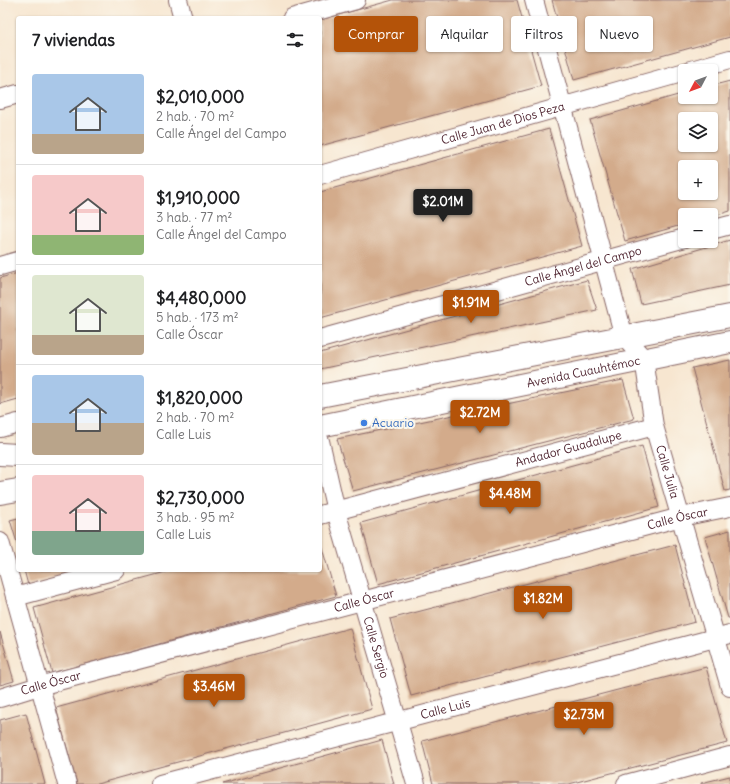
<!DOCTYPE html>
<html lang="es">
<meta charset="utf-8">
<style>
:root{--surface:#fff;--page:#f2f2f2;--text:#202124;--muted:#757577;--line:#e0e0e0;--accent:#b45309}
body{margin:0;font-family:Delius,sans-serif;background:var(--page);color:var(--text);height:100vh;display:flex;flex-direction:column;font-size:15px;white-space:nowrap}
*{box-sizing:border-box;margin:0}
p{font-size:13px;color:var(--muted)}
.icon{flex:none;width:22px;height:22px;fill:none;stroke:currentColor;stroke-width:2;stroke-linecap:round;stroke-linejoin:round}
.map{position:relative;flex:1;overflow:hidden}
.side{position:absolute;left:16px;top:16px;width:306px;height:556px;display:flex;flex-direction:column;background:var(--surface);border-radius:4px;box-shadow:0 1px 3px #0004}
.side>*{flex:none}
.banner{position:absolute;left:334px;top:16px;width:336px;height:36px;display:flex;gap:8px}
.needle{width:26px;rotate:229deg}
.controls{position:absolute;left:678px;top:64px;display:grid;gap:8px}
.controls a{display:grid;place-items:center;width:40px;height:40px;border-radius:4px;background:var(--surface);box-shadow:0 1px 3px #0004;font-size:20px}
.price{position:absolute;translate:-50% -34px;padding:0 9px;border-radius:4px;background:var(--accent);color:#fff;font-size:13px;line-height:26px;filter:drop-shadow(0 1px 2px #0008)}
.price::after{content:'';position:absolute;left:50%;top:24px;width:12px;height:9px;margin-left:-6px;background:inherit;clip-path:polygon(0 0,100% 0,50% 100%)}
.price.active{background:#222;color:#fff}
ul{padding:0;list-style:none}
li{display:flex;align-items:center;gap:12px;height:100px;padding:0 16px}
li+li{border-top:1px solid var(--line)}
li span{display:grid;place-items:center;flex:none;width:112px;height:80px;border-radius:4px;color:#555}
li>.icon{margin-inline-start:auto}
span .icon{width:48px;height:48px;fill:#fffc;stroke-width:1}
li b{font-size:17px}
h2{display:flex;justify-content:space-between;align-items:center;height:48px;padding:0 16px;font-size:17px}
.tag{padding:0 14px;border-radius:4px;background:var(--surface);box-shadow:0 1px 3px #0004;font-size:14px;line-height:36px}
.tag.active{background:var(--accent);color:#fff}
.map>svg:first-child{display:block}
.building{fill:#d3ab8b;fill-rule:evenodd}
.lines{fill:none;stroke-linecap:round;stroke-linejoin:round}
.street-casing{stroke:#876565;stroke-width:20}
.secondary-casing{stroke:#876565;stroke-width:24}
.street{stroke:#fff;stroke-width:18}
.secondary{stroke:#fff;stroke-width:22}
.shop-dot{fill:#3f7fe0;stroke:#fbf7ec;stroke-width:1.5}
.labels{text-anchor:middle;stroke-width:4;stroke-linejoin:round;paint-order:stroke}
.street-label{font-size:12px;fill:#4a1f2b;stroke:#fbf7ec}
.shop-label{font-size:12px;fill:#366cbe;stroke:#fbf7ec;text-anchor:start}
</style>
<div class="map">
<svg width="730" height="784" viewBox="0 0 730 784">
<rect width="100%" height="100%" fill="#fbf7ec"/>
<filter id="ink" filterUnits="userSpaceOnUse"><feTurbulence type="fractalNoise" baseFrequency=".025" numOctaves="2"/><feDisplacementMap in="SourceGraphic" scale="8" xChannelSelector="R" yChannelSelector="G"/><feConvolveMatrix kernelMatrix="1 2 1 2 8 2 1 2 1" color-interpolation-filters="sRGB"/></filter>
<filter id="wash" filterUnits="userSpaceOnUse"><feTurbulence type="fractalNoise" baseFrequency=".012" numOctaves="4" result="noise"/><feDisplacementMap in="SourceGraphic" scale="16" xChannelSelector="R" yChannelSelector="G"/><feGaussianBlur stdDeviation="0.9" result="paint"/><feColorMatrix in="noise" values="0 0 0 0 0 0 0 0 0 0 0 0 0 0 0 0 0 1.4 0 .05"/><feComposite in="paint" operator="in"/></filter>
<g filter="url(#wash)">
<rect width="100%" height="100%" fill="#f7e6d0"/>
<g id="blocks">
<!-- building -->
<path class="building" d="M393,0H517L541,86L320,146V20Z
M552,0H730V37L574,80Z
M730,81V211L711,217V215H685V224L625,241L590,120L685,93V97H711V86ZM685,119H711V145H685ZM685,167H711V193H685Z
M549,129L582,246L320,318V192Z
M730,240V285L641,304L632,269Z
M18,273V399L0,404V278Z
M587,280L597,310L320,369V353Z
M730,360V490L725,491L692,368Z
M623,380L634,419L353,491L337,439Z
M642,446L659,507L378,584L361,523Z
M18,518V546L10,520Z
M730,530V618H728L705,537Z
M320,541L336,596L52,673L34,608L173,570H320Z
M675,545L695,622L411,696L390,619Z
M24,570H81L28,585Z
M350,628L372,709L97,784H77L56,708Z
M0,632L14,681L0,685Z
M706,667L727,743L569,784H433L422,741Z
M26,713L45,784H0V720Z
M382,740L394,784H222Z
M730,776V784H701V783Z"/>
</g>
</g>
<g filter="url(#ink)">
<use href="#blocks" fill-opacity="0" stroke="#876565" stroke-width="1"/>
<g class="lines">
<defs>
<g id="street">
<path d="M178,0L183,18"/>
<path id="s1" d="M534,0L624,337L644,359L654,426L730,687"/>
<path d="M292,18L356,0"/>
<path d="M688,71L730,59"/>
<path d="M0,99L18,94"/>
<path id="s2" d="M320,175L685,72"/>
<path d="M711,230L730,225"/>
<path d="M0,266L18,261"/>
<path id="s3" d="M320,339L685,238"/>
<path d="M0,428L18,423"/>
<path id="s4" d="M320,441L336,511L416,784"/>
<path id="s5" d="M320,515L654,426"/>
<path d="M0,542L67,784"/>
<path d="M15,597L116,570"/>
<path id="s6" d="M0,698L39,686L681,517L730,507"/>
<path id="s7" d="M160,784L730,634"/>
<path d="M626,784L730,756"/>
</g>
<g id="secondary">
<path d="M320,396L730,316"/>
<path id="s8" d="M320,426L730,342"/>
<path d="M0,454L18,455"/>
<path d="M0,493L18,490"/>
</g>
</defs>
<!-- street casing -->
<use href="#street" class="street-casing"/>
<!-- secondary casing -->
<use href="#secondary" class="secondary-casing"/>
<!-- street -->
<use href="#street" class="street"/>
<!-- secondary -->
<use href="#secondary" class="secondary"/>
</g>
</g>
<!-- markers -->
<circle class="shop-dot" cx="364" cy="423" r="4"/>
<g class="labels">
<!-- street labels -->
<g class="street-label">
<text dy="4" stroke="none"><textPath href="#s2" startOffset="190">Calle Juan de Dios Peza</textPath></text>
<text dy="4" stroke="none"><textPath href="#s3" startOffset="273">Calle Ángel del Campo</textPath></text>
<text dy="4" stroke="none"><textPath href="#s8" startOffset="269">Avenida Cuauhtémoc</textPath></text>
<text dy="4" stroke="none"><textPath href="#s5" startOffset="257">Andador Guadalupe</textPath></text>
<text dy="4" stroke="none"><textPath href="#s1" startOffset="494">Calle Julia</textPath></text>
<text dy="4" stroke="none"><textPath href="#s6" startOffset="701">Calle Óscar</textPath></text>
<text dy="4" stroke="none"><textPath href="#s6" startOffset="377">Calle Óscar</textPath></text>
<text dy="4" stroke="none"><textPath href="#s4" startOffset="214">Calle Sergio</textPath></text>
<text dy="4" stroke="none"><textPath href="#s6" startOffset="53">Calle Óscar</textPath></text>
<text dy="4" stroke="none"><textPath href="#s7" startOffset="295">Calle Luis</textPath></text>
</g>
<!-- shop labels -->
<g class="shop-label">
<text x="372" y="427">Acuario</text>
</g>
</g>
</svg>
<div class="controls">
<a><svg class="needle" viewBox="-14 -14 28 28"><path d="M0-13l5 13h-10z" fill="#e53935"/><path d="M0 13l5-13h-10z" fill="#757577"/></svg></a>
<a><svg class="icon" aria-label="layers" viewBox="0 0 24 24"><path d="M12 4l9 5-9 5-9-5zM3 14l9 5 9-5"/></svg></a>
<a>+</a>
<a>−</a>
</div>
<b class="price active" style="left:443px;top:223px">$2.01M</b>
<b class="price" style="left:471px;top:324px">$1.91M</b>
<b class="price" style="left:480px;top:434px">$2.72M</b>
<b class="price" style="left:510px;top:515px">$4.48M</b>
<b class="price" style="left:543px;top:620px">$1.82M</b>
<b class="price" style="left:214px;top:708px">$3.46M</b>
<b class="price" style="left:584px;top:736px">$2.73M</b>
<div class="banner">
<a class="tag active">Comprar</a>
<a class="tag">Alquilar</a>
<a class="tag">Filtros</a>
<a class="tag">Nuevo</a>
</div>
<section class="side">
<h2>7 viviendas<svg class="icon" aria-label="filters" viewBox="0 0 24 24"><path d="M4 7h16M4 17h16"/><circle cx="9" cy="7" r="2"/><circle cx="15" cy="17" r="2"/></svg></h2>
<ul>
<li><span style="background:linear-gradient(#a9c7e8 75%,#b9a48a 0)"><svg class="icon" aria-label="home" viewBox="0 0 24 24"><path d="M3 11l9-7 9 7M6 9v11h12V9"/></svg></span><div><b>$2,010,000</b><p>2 hab. · 70 m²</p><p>Calle Ángel del Campo</p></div></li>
<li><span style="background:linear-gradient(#f6c9c9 75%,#8fb573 0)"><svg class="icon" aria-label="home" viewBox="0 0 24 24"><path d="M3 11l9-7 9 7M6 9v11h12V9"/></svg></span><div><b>$1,910,000</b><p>3 hab. · 77 m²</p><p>Calle Ángel del Campo</p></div></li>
<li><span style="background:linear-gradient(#dfe7d0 75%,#b9a48a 0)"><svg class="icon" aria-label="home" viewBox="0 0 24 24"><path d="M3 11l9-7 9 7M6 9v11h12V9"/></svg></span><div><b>$4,480,000</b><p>5 hab. · 173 m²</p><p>Calle Óscar</p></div></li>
<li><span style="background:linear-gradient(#a9c7e8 60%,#b9a48a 0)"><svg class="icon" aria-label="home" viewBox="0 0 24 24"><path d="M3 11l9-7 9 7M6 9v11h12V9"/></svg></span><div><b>$1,820,000</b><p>2 hab. · 70 m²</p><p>Calle Luis</p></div></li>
<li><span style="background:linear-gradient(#f6c9c9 70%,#7fa58c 0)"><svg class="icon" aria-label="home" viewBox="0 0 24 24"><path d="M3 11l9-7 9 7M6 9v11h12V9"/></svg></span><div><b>$2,730,000</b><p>3 hab. · 95 m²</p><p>Calle Luis</p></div></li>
</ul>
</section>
</div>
